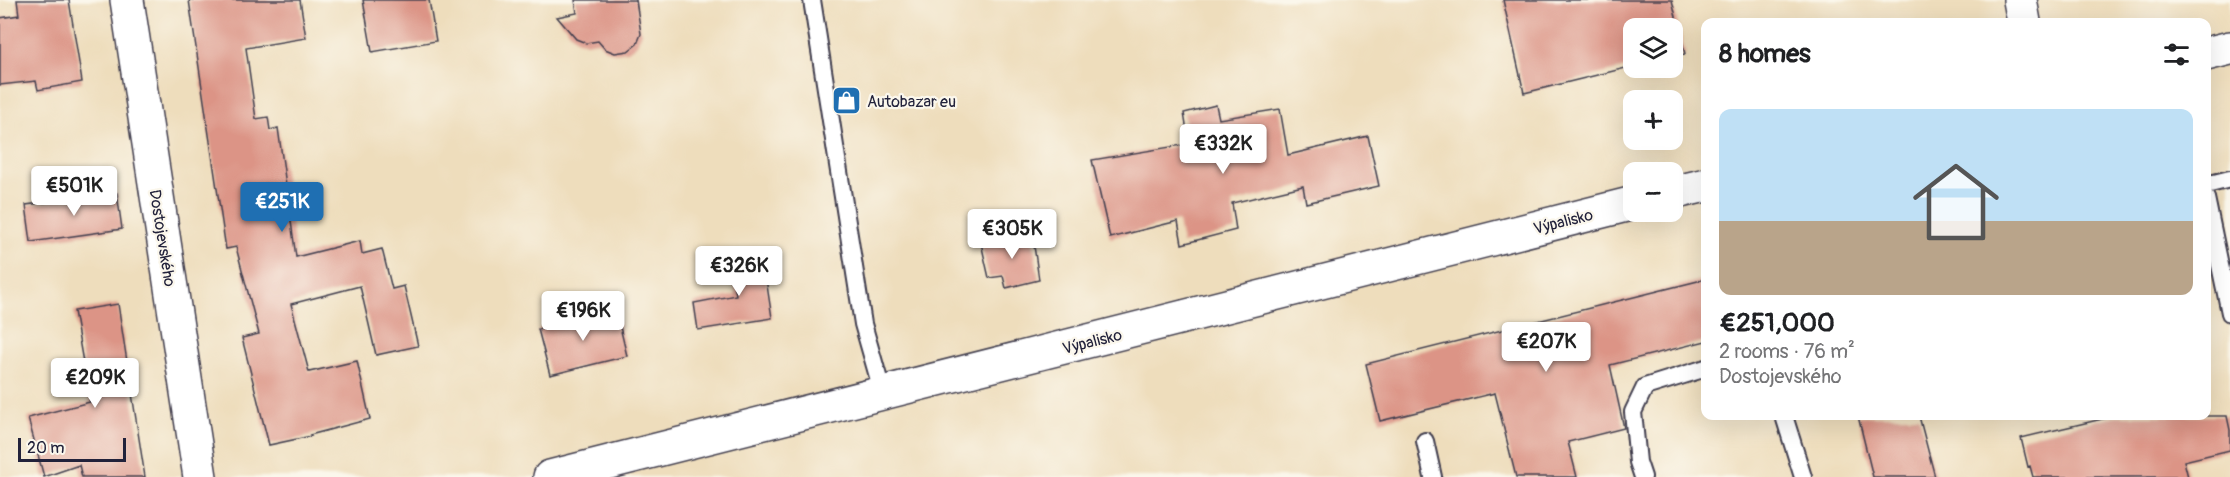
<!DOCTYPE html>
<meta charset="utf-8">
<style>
:root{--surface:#fff;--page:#f2f2f2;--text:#202124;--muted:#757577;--accent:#1f6fb2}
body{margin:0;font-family:Pangolin,sans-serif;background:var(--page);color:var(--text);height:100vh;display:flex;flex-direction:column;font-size:22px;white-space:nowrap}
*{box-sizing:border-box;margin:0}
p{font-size:20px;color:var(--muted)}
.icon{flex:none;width:33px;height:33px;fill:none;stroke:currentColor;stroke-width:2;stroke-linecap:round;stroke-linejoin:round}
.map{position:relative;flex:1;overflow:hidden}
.details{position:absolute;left:1701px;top:18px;width:510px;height:402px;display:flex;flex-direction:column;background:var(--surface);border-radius:12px;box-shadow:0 6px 24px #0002}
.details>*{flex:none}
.tools{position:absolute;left:1623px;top:18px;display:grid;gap:12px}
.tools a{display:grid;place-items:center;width:60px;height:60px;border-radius:12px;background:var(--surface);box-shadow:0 6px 24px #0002;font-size:30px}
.scale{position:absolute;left:18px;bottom:15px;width:108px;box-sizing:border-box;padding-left:6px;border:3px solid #22223b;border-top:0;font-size:16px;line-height:21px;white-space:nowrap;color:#22223b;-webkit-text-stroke:4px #fbf7ec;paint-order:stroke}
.price{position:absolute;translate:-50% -51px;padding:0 14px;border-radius:6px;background:#fff;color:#222;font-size:20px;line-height:39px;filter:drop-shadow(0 2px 3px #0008)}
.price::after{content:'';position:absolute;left:50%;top:36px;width:18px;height:14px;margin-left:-9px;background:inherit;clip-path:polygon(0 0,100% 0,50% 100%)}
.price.on{background:var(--accent);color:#fff}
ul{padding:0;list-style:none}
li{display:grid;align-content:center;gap:12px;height:318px;padding:0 18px}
li span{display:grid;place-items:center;height:186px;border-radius:12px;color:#555}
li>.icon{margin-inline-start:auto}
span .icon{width:108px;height:108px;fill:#fffc;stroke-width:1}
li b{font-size:26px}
h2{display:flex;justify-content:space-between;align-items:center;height:72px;padding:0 18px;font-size:26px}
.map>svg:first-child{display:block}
.building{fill:#dc9486}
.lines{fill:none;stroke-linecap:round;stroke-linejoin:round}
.service-casing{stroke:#413e4e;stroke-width:20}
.minor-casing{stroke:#413e4e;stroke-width:36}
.primary-casing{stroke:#413e4e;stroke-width:36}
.service{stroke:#fff;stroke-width:16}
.minor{stroke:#fff;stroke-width:33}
.primary{stroke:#fff;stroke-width:33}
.labels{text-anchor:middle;stroke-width:4.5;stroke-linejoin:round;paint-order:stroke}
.poi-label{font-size:16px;fill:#22223b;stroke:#fbf7ec;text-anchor:start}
.street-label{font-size:16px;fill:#22223b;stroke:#fbf7ec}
</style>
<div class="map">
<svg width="2230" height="477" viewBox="0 0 2230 477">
<rect width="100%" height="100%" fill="#fbf7ec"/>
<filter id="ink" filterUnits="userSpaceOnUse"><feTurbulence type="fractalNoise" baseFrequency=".0167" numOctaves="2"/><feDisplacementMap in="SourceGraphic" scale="12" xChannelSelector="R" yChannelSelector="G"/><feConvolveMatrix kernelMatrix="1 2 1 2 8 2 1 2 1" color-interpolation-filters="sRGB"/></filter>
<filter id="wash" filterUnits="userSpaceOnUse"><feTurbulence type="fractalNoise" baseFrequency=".008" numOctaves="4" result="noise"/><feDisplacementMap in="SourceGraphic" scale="24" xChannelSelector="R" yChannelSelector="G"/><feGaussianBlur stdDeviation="1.35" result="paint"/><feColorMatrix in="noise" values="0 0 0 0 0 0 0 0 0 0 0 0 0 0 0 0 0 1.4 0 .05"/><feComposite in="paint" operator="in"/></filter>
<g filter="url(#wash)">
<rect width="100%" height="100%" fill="#eeddbc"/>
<g id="blocks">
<!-- building -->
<path class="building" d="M17,0H69L82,82L38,90L36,81L0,85V18L19,15Z
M189,0H300L306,38L246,48L256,119L268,117L270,130L278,128L296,257L360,241L362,254L382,249L392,289L404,286L418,346L376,355L360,286L291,304L309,372L357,361L370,419L310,435L311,436L269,445L242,338L259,334L236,247L226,249Z
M363,0H429L436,41L372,52Z
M575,0H636L641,34L637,44L628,51L615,53L605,49L598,41L586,43L576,39L557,17L577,13Z
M1503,0H1672L1685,54L1672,57V28H1634V66L1524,93Z
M1216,105L1219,119L1280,109L1288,155L1368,136L1379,186L1306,203L1303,186L1232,203L1236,230L1182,244L1178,221L1110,238L1092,160L1189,144L1184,113Z
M117,193L122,229L31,242L26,205Z
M1032,232L1039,280L1006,288L1003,276L989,278L981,243Z
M762,253L772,318L698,330L694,303L736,295L730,259Z
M1706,279V341L1610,365L1624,428L1568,442L1577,477H1516L1495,393L1380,421L1366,364Z
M118,304L145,477H82L79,465L44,477L28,418L90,402L74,311Z
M616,310L627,356L550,375L538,329Z
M1858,416H1919L1935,477H1873Z
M2115,416H2227L2230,430V450L2184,461L2188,477H2033L2030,466L2028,467L2021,438Z"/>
</g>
</g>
<g filter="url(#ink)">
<use href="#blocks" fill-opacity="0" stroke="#413e4e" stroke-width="1.5"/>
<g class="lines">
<defs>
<path id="service" d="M812,0L863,324L883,394
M2206,185L2230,179
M2206,198L2230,313
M1784,416L1803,477
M1425,441L1433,477
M1643,477L1638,462L1633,412L1645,387L1706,368"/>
<path id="minor" d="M127,0L200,477
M2020,0L2024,22"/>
<path id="primary" d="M2206,54L2230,48
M1672,193L1706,185
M550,477L1634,203"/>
</defs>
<!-- service casing -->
<use href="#service" class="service-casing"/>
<!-- minor casing -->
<use href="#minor" class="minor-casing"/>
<!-- primary casing -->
<use href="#primary" class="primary-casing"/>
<!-- service -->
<use href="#service" class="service"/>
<!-- minor -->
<use href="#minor" class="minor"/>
<!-- primary -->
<use href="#primary" class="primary"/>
</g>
</g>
<!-- icons -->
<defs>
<symbol id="shop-square" viewBox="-11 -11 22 22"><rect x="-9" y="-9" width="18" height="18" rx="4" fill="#1f6fb2" stroke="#fbf7ec"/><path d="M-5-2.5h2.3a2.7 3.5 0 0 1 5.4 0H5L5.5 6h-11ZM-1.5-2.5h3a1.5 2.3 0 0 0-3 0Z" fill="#fff"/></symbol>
</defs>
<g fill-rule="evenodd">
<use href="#shop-square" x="830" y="84" width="33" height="33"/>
</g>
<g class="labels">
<!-- poi labels -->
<g class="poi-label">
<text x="867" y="107">Autobazar eu</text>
</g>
<!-- street labels -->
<g class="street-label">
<text transform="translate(1563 221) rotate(-14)" y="6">Výpalisko</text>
<text transform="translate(163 238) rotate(81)" y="6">Dostojevského</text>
<text transform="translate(1092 341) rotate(-14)" y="6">Výpalisko</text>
</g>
</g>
</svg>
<div class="tools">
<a><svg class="icon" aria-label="layers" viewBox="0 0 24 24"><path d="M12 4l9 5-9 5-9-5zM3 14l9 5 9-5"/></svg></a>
<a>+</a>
<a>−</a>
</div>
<div class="scale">20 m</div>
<b class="price" style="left:1223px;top:175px">€332K</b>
<b class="price" style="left:74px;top:217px">€501K</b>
<b class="price on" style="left:282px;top:233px">€251K</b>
<b class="price" style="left:1012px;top:260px">€305K</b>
<b class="price" style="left:739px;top:297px">€326K</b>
<b class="price" style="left:583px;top:342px">€196K</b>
<b class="price" style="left:1546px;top:373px">€207K</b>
<b class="price" style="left:95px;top:409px">€209K</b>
<section class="details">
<h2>8 homes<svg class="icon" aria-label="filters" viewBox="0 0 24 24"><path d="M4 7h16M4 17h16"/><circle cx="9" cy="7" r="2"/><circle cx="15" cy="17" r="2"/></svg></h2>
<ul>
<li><span style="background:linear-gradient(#bfe0f5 60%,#b9a48a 0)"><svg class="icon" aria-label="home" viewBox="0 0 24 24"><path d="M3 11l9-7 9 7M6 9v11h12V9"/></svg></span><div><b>€251,000</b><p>2 rooms · 76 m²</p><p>Dostojevského</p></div></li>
</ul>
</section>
</div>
